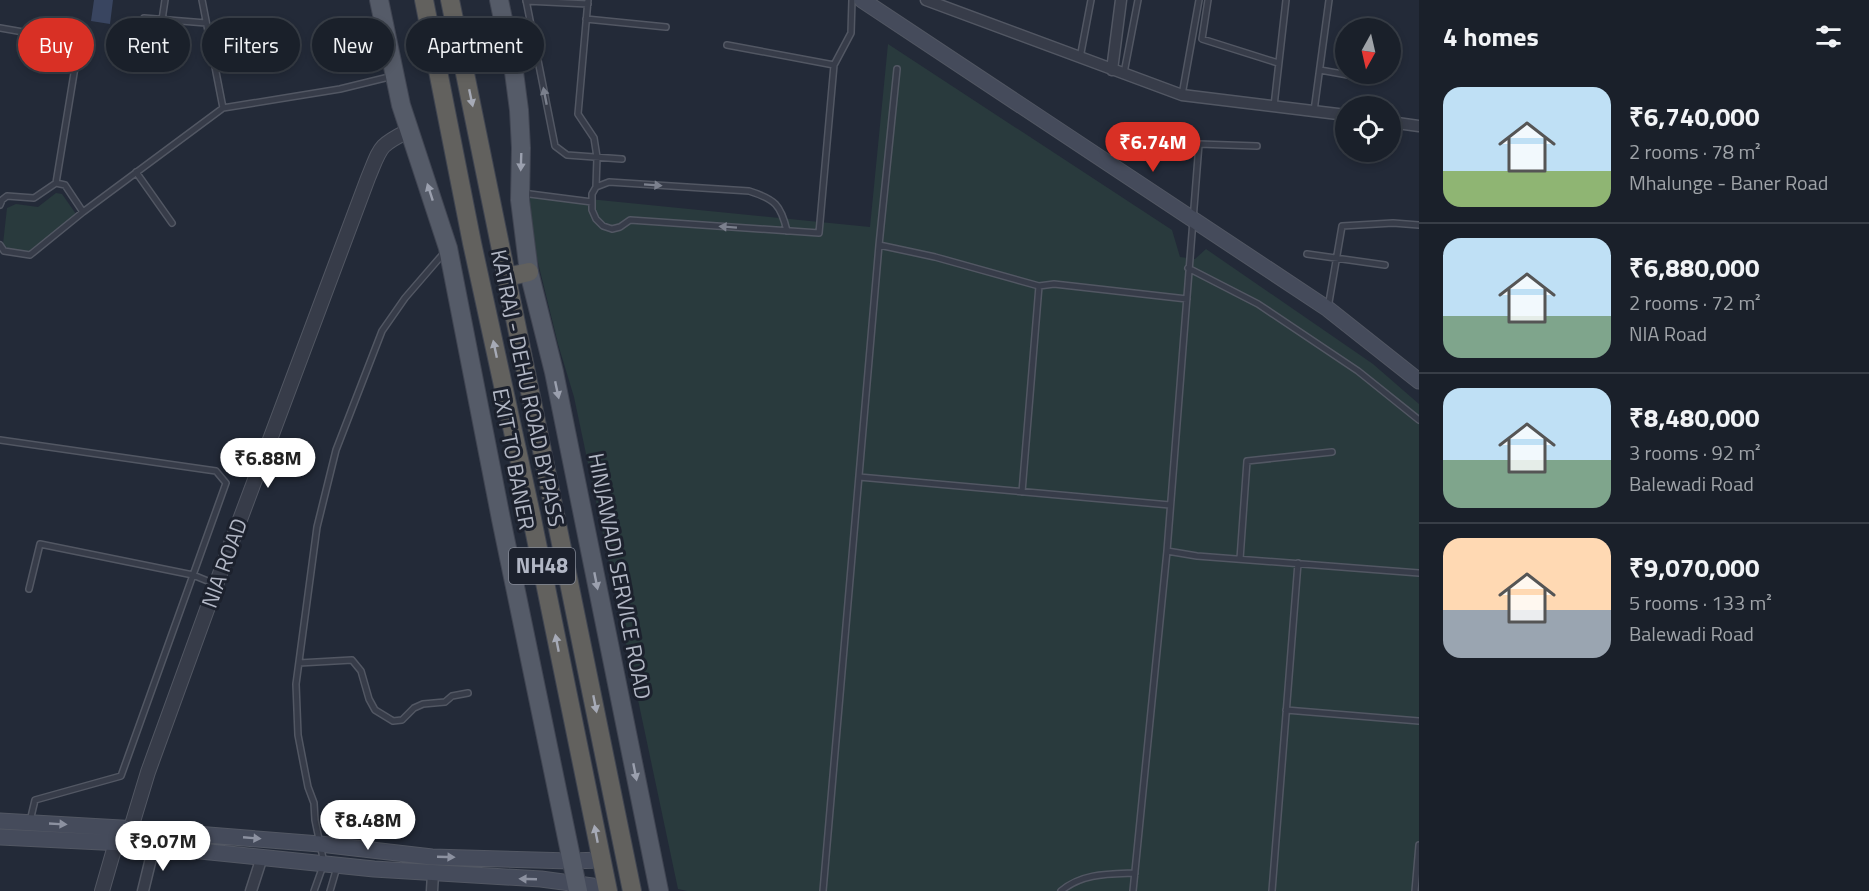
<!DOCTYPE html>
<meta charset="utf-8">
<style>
:root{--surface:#1a202a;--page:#232832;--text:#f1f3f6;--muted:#9fa3a8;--line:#383e47;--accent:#d93025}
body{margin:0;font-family:"Titillium Web",sans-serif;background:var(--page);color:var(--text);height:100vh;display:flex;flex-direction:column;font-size:22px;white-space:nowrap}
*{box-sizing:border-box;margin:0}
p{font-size:20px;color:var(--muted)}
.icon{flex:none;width:33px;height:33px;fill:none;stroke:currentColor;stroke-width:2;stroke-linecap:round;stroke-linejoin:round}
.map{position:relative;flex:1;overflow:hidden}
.panel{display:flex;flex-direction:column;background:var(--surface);width:450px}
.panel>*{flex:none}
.hud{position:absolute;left:18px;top:18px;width:570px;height:54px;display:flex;gap:12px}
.needle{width:39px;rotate:188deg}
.fabs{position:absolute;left:1335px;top:18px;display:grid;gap:12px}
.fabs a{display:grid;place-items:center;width:66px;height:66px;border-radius:50%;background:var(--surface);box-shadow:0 3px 9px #0003,0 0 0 2px var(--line);font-size:30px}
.price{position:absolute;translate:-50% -51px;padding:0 14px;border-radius:21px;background:#fff;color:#222;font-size:20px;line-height:39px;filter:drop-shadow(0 2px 3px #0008)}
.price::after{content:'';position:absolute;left:50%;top:36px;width:18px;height:14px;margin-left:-9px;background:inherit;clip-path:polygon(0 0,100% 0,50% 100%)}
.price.selected{background:var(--accent);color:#fff}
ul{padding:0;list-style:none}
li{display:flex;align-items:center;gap:18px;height:150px;padding:0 24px}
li+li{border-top:2px solid var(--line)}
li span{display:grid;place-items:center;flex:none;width:168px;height:120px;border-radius:18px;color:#555}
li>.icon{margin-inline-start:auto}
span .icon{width:72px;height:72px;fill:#fffc;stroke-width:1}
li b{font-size:26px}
h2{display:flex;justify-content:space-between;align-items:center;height:72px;padding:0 24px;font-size:26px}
.pill{padding:0 21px;border-radius:27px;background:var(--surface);box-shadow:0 3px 9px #0003,0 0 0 2px var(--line);font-size:21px;line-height:54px}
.pill.selected{background:var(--accent);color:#fff}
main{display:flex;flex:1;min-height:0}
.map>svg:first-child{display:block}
.green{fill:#293a3d}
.water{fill:#394560}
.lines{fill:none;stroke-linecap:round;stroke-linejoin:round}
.service-casing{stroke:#525763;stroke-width:8}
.minor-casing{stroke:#525763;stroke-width:13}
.tertiary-casing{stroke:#525763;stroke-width:16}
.secondary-casing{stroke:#525763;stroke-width:17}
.primary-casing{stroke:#404552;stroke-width:20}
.trunk-casing{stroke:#3f4450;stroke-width:20}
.service{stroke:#373c49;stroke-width:5}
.minor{stroke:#373c49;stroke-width:10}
.tertiary{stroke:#373c49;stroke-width:14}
.secondary{stroke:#454b5b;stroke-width:15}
.primary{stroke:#555b68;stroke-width:18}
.trunk{stroke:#62615e;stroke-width:18}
.oneway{fill:#7b808d}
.oneway2{fill:#a6aab6}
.oneway3{fill:#9ba0ae}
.oneway4{fill:#8c91a0}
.labels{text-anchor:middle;stroke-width:6;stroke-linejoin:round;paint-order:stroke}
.shield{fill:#1c212d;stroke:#858a97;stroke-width:1.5}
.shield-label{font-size:21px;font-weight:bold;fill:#b2b7c5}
.street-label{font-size:22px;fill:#b2b7c5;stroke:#1c212d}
</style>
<main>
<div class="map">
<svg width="1419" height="891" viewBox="0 0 1419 891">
<rect width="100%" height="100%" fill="#232a38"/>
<!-- green -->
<path class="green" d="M888,44L1172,230L1180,257L1195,259L1206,249L1373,364L1419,404V891H687L678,889L574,397L558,344L532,238L529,193L870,227Z
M56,193L62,194L76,214L28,252C19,251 9,252 3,244L7,208L16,204L38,207Z"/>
<!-- water -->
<path class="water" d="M94,0H113L110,24L91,21Z"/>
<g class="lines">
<defs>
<path id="service" d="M202,0L223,108
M526,0L555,146L567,155L622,159
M588,0L578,114L594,138L597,157L596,187L592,194V210L596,219L603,226L612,229L620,227L630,220L819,233L834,65L851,33L852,0
M1208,0L1202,39L1278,63
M526,1L588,4
M144,18L206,23
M586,19L666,27
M162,20L165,0
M0,28L69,40L75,45L77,55L56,183
M727,45L834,65
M1080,58L1091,0
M1320,70L1359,77
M1124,73L1138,0
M1182,95L1199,0
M1274,106L1286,0
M1314,111L1329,0
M136,172L172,223
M596,187L609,182L749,191C775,199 781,205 787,231
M522,193L592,202
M0,205L2,200L7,196L34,198L56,183L65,185L83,212
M0,245L4,251L30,255L83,212L223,108L340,89L393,76
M879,245L935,257L1039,286L1054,284L1187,299
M1307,254L1385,265
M1188,268L1258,304L1358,371L1419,420
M1328,308L1342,226L1393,223L1419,225
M0,440L216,471L226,483L121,776L35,800L30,821
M859,477L1170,505
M1022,492L1039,286
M1167,551L1197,556L1419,573
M1240,559L1247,461L1332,452
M29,589L40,544L193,575L215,584
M299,663L352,660L361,671L369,699L375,710L393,721L402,720L414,708L423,704L445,702L452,696L468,693
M1286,710L1419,721
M314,891L324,863L315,820L314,803L308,787L298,735L296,684L317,527L336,450L382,331L405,298L443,254
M330,891L337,867
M823,891L879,245L897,69
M1061,891C1082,873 1109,874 1135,873
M1133,891L1167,551L1199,144L1257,146
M1272,891L1298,563
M1415,891L1419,845"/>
<path id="minor" d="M926,0L1182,95L1346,115
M1112,70L1121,0
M1390,122L1419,126
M143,891L154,846
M251,891L262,857
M432,891L433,873"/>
<path id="tertiary" d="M128,838L148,772L229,549L368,178C381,147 378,146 408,131
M102,891L119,832"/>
<path id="secondary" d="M862,0L1328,309L1419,381
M0,821L121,828L320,844L432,857L571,861L601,860
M0,837L122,843L374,869L541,879L607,888"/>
<path id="primary" d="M379,0L401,105L448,248L501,519L578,891
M499,0L514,72L519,110L521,148L520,200L529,272L554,372L659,891"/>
<path id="trunk" d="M424,0L472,243L531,514L608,891
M450,0L632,891
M507,277L529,272"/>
</defs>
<!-- service casing -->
<use href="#service" class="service-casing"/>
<!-- minor casing -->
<use href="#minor" class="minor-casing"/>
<!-- tertiary casing -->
<use href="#tertiary" class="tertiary-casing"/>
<!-- secondary casing -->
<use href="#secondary" class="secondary-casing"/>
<!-- primary casing -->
<use href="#primary" class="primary-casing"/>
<!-- trunk casing -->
<use href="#trunk" class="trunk-casing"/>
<!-- service -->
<use href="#service" class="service"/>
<!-- minor -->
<use href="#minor" class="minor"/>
<!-- tertiary -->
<use href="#tertiary" class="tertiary"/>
<!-- secondary -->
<use href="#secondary" class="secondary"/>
<!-- primary -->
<use href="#primary" class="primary"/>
<!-- trunk -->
<use href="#trunk" class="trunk"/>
</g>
<!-- one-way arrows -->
<defs><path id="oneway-solid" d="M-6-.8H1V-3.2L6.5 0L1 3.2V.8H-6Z" transform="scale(1.5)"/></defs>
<g class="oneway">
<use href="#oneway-solid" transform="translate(545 96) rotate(-101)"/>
<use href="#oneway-solid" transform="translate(653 185) rotate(4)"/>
<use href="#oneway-solid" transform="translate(728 227) rotate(-176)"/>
</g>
<g class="oneway2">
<use href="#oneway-solid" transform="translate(471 98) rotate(78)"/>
<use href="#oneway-solid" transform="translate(495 349) rotate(-102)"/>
<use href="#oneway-solid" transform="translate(557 643) rotate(-101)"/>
<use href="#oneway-solid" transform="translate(595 704) rotate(79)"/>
<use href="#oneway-solid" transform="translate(596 834) rotate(-101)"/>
</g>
<g class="oneway3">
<use href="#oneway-solid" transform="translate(521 162) rotate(92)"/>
<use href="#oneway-solid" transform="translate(430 192) rotate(-108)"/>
<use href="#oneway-solid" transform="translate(557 390) rotate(78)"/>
<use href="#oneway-solid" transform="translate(596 581) rotate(79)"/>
<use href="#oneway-solid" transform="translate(635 772) rotate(79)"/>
</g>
<g class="oneway4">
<use href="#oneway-solid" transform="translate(58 824) rotate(3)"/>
<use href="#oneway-solid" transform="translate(252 838) rotate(5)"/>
<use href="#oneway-solid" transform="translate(446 857) rotate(2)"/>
<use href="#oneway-solid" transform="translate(528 879) rotate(-178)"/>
</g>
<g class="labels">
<!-- shield labels -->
<rect class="shield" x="509" y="548" width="66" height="36" rx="4.5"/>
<g class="shield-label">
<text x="542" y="573">NH48</text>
</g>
<!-- street labels -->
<g class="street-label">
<text transform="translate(528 388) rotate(78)" y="8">KATRAJ - DEHU ROAD BYPASS</text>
<text transform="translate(514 459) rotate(79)" y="8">EXIT TO BANER</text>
<text transform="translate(224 563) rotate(-70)" y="8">NIA ROAD</text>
<text transform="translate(620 576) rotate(79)" y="8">HINJAWADI SERVICE ROAD</text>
</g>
</g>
</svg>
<div class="fabs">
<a><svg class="needle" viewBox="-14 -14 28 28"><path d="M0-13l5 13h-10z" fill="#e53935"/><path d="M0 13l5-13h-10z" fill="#9fa3a8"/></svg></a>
<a><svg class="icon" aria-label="locate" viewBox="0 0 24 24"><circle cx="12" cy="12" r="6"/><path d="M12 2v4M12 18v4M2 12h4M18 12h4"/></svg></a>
</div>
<b class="price selected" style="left:1153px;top:173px">₹6.74M</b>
<b class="price" style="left:268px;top:489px">₹6.88M</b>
<b class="price" style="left:368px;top:851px">₹8.48M</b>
<b class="price" style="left:163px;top:872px">₹9.07M</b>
<div class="hud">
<a class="pill selected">Buy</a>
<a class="pill">Rent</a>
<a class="pill">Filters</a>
<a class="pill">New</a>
<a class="pill">Apartment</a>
</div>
</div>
<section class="panel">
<h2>4 homes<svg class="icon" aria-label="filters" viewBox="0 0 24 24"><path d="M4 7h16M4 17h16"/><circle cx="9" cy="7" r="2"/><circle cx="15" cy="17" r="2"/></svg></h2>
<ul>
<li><span style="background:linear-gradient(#bfe0f5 70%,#8fb573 0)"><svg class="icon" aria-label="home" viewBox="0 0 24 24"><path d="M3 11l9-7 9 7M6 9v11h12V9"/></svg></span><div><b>₹6,740,000</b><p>2 rooms · 78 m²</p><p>Mhalunge - Baner Road</p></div></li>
<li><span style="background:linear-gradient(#bfe0f5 65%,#7fa58c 0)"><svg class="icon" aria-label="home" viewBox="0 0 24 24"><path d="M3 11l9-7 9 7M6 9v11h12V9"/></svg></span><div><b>₹6,880,000</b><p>2 rooms · 72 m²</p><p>NIA Road</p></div></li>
<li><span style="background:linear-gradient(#bfe0f5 60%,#7fa58c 0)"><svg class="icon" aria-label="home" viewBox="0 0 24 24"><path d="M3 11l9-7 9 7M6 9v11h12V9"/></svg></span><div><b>₹8,480,000</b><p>3 rooms · 92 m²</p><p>Balewadi Road</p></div></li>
<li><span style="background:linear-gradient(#ffd9b3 60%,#9aa5b1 0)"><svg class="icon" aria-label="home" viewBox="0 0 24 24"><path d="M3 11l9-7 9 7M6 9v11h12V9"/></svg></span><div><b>₹9,070,000</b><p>5 rooms · 133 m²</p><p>Balewadi Road</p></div></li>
</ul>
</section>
</main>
